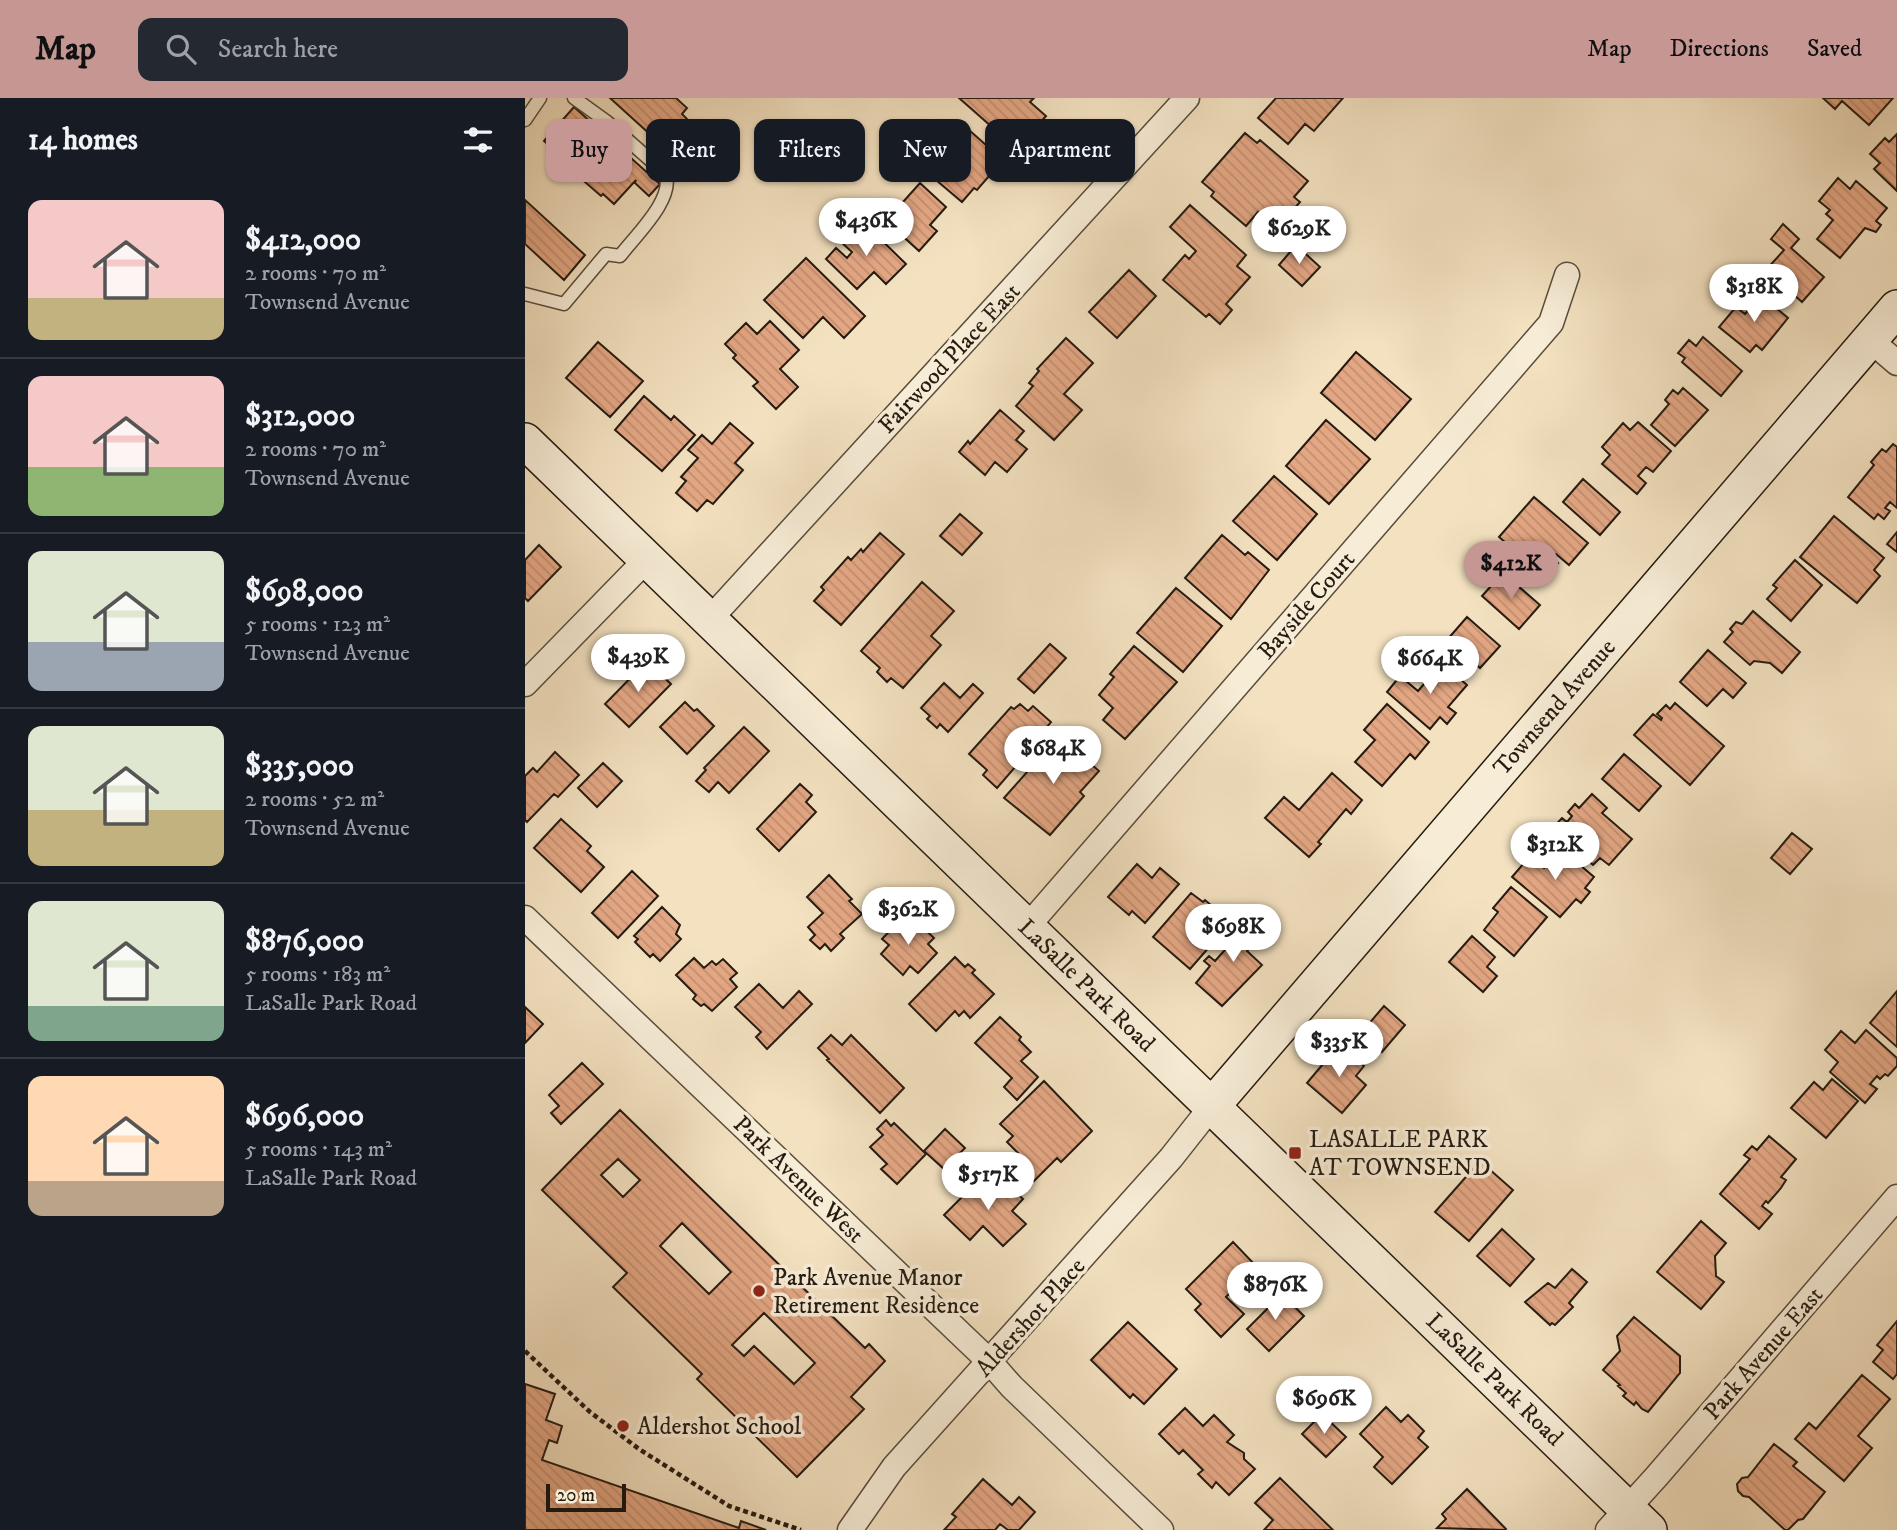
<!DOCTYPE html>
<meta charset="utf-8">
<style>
:root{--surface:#171b24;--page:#242831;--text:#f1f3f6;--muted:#9ea1a6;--line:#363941;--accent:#c59692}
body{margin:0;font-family:"IM FELL DW Pica",serif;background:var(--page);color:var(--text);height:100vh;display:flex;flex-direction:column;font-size:26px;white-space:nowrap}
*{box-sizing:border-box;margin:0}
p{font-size:23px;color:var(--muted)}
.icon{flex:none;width:38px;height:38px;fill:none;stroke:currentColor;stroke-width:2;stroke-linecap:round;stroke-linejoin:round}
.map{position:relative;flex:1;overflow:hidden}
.drawer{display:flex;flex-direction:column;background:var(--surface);width:525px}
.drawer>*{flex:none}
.banner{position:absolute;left:21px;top:21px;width:665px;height:63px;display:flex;gap:14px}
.scale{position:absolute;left:21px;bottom:18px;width:80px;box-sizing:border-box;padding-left:7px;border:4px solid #251b11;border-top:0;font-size:19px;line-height:24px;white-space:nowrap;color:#251b11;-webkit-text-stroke:5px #f7ecd6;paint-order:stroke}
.price{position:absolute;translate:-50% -60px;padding:0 16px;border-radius:24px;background:#fff;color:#222;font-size:23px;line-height:46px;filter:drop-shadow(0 2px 4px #0008)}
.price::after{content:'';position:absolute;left:50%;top:42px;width:21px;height:16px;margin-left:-10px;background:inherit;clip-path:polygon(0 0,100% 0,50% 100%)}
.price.current{background:var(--accent);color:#111}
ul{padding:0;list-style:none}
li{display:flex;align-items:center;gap:21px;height:175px;padding:0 28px}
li+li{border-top:2px solid var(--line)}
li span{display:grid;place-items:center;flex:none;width:196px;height:140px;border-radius:14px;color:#555}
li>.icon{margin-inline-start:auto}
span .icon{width:84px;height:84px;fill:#fffc;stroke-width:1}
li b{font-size:30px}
h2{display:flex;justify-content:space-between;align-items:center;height:84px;padding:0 28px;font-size:30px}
.tag{padding:0 24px;border-radius:14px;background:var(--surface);box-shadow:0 2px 5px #0004;font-size:24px;line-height:63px}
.tag.current{background:var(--accent);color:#111}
header{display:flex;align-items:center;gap:42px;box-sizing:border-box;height:98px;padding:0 35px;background:var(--accent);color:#111}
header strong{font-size:33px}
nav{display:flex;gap:38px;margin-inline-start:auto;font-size:24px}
.search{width:490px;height:63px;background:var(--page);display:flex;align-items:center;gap:18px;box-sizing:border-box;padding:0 24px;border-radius:14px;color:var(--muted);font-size:26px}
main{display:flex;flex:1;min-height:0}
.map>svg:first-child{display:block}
.building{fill:url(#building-back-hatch);stroke:#251b11;stroke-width:2;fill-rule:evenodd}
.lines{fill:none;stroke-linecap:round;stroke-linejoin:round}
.lane-casing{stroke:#584c3d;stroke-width:15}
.street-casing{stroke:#584c3d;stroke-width:27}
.secondary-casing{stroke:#251b11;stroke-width:38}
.path{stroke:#251b11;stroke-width:4.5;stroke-dasharray:5 3.5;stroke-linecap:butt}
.lane{stroke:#f7ecd6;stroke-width:12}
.street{stroke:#f7ecd6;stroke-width:24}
.secondary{stroke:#f7ecd6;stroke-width:35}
.poi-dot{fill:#8f2418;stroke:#f7ecd6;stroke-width:2.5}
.labels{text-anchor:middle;stroke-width:7;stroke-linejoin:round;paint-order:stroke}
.street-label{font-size:24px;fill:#251b11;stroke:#f7ecd6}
.poi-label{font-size:24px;fill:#251b11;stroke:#f7ecd6;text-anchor:start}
</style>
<header>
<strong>Map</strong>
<div class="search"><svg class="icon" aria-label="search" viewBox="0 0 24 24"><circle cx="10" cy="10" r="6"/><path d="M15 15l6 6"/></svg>Search here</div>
<nav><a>Map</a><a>Directions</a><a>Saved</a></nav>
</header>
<main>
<section class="drawer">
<h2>14 homes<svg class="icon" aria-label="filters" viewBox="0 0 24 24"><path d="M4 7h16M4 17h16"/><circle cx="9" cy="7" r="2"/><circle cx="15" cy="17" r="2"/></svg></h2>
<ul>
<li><span style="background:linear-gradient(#f6c9c9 70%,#c2b280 0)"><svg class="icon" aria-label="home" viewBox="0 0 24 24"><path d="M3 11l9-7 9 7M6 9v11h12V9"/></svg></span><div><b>$412,000</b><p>2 rooms · 70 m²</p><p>Townsend Avenue</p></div></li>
<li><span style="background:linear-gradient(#f6c9c9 65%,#8fb573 0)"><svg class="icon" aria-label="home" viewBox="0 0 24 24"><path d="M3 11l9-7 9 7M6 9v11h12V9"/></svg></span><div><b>$312,000</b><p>2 rooms · 70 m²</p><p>Townsend Avenue</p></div></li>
<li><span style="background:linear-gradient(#dfe7d0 65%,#9aa5b1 0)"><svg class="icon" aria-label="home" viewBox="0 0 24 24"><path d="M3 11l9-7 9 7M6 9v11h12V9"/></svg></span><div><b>$698,000</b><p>5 rooms · 123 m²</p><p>Townsend Avenue</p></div></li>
<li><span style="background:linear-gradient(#dfe7d0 60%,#c2b280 0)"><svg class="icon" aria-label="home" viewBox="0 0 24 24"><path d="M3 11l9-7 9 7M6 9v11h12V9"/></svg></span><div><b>$335,000</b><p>2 rooms · 52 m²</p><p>Townsend Avenue</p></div></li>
<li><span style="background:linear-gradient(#dfe7d0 75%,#7fa58c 0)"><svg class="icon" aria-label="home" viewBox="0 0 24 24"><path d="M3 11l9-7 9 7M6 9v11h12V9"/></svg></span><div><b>$876,000</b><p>5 rooms · 183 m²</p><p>LaSalle Park Road</p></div></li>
<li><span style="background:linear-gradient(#ffd9b3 75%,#b9a48a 0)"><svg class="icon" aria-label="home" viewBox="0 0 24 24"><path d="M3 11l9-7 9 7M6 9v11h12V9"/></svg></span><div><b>$696,000</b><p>5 rooms · 143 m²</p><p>LaSalle Park Road</p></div></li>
</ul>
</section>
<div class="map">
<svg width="1372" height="1432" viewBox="0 0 1372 1432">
<defs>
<pattern id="building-back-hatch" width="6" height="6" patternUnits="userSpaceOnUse" patternTransform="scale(1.75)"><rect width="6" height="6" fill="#e4a784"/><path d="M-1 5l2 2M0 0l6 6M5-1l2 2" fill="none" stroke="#c38f71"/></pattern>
</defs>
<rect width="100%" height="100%" fill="#f3e1c0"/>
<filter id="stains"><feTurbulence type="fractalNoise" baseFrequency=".00286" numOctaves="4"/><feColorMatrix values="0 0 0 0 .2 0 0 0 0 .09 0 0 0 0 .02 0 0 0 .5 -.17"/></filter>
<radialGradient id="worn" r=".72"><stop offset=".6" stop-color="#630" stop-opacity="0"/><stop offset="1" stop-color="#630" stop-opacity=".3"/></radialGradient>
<!-- building -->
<path class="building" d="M85,0H151L162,10L157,16L166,25L150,44L146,40L138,48Z
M434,0H509L505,4L521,18L492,51Z
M751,0H818L789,33L780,26L763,46L733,20Z
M1298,0H1368L1344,27L1317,3L1310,11Z
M49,9L135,86L124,98L110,85L111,82L89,106L78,96L76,98L31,59L34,56L19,43Z
M444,32L478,62L452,92L449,90L437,104L405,77Z
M720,35L732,45L735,42L783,83L769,99L775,104L752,130L733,114L721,128L686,98L689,94L677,84Z
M1372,36V93L1349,71L1355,65L1345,56L1360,40L1364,44Z
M1313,80L1325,91L1331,83L1362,110L1351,123L1356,127L1351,134L1340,130L1315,160L1292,141L1308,122L1301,116L1305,112L1294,103Z
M395,85L421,109L405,127L412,133L394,153L361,123Z
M0,102L60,157L39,182L0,146Z
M665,107L721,157L712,168L725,179L701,206L707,212L695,226L684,216L681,219L638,182L660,157L664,161L671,153L645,129Z
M337,123L381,166L361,186L349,174L332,191L301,161L311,150L322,160L327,154L316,144Z
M1258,126L1274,141L1266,150L1299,179L1277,204L1241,172L1259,152L1246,141Z
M771,147L795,169L777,188L754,167Z
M281,160L340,218L319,240L298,219L278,240L239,202Z
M604,172L631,198L592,240L564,214Z
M1236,197L1263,220L1237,252L1231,247L1225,254L1194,229L1211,209L1220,216Z
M245,223L274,252L255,271L273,289L251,311L228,288L233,284L208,260L211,257L200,246L221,225L232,236Z
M1178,239L1217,273L1196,298L1157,264L1160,260L1153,255L1164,242L1171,248Z
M541,240L568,265L539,296L557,312L529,342L491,308L508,288L504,285L514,273L512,271Z
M73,244L118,283L85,319L41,280Z
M831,254L886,301L850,342L796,295Z
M1158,290L1183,312L1150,348L1126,327L1144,306L1140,302L1148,292L1153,296Z
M119,298L146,322L149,318L170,337L137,373L90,332Z
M475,312L499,333L491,342L502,351L482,374L470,364L460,377L434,354L443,343L445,346Z
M801,322L845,361L804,406L761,368Z
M1113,324L1146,353L1128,374L1121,369L1113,378L1121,385L1112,396L1077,366L1085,357L1077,349L1098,325L1105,332Z
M205,325L228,345L210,365L218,372L188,406L182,402L172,413L151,395L161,383L156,379L173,360L163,352L177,337L187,346Z
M1368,346L1372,349V410L1365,404L1360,410L1365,413L1359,421L1353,416L1349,421L1323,399L1349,367L1346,364L1357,351L1361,354Z
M749,378L792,416L752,462L708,423Z
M1058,381L1095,414L1075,437L1038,404Z
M1009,399L1063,445L1044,467L1031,456L1027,460L1033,465L1020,479L974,439Z
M435,416L457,435L437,457L415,438Z
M1309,418L1359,460L1349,472L1355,478L1332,505L1275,459Z
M1372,434V454L1362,446Z
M355,435L379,456L316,527L289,503L299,492L296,489L323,459L326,462L336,451L338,454Z
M697,437L720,457L723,454L744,472L706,521L660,480Z
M14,447L36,469L3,503L0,500V462Z
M1270,462L1297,487L1266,523L1242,501L1252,490L1248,487Z
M978,475L1015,507L994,531L957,498Z
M397,484L429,513L406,538L416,547L378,590L366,580L362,584L352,574L355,570L336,553Z
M651,490L697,528L658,574L612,535Z
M1228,513L1275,554L1257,575L1245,565L1229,563L1225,567L1199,544L1208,534L1205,531L1211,524L1217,526Z
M942,519L975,548L955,570L922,542Z
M525,546L541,560L509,595L493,581Z
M609,548L652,584L600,641L578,622L588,610L574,597L589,579L585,576Z
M1183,552L1221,585L1208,600L1198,591L1182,608L1155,584Z
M122,563L146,586L104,629L80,606Z
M917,565L942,587L923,609L931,615L922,626L915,619L905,631L862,594L875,578L893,593Z
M419,585L435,600L448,586L458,595L423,634L415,626L412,630L402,621L405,618L396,610Z
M160,604L169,613L172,611L189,628L162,656L135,629Z
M1150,605L1199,648L1165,687L1109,637L1128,616L1136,622L1137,620L1132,616L1141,607L1145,611Z
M495,606L503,613L508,608L526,624L522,629L524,630L472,690L458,677L462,672L444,656L486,609L489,611Z
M862,606L904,644L890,661L885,656L857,688L830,664L850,642L839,632Z
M219,629L244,653L204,695L193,684L184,694L171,683L181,672L179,670Z
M534,638L574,673L555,694L559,698L525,737L479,700Z
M30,654L54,677L33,699L29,696L2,724L0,722V678L8,670L12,674Z
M1099,656L1136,688L1114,713L1077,681Z
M78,665L97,683L72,709L53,690Z
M807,675L837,702L826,716L821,711L793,744L796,746L784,759L740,720L759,699L774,712Z
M275,686L287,697L281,704L291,714L254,753L232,731Z
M1067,696L1082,710L1077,715L1107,741L1084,767L1075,760L1068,767L1054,755L1052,758L1024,734L1037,720L1042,724L1047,718L1043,714L1050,706L1054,710Z
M36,721L66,748L62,753L79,769L56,794L9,750Z
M1267,735L1287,751L1265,776L1246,760Z
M1036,751L1069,779L1060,790L1065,794L1056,805L1051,801L1035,819L987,779L1005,758L1019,770Z
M612,766L627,780L635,770L654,786L620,825L607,813L604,817L583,799Z
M107,773L133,798L93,840L67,815Z
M304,777L327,801L324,803L337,816L315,836L319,840L306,853L300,846L295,851L285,842L290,837L283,829L298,815L282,799Z
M986,789L1022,819L989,858L959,832L973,814L968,810Z
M666,795L678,804L680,802L706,824L665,871L628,839Z
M137,809L155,827L151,836L156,841L135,863L128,856L125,859L110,844L113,841L109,838Z
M721,816L740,834L722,853L737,867L697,908L671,885L685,868L679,863L684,858L690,863L716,834L710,829Z
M377,820L386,829L392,824L409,840L403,846L412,855L393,875L385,868L378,877L356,856L364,847L357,841Z
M947,838L970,859L962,869L972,878L958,894L924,864Z
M430,859L440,869L443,866L450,872L447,875L469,896L445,920L439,913L434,918L430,913L411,933L384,906Z
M169,860L179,870L187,863L191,867L198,861L212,875L205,881L212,889L187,913L179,906L176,908L168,901L171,897L151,877Z
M234,886L258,910L274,893L287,906L242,951L231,939L236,934L210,909Z
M1372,893V949L1345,925Z
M859,908L880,927L857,954L836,935Z
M0,909L18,926L0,945Z
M475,919L496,939L494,942L506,954L496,963L513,979L492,1002L479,989L487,980L450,945Z
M1341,932L1372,960V968L1363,978L1360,976L1355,981L1352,978L1345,986L1352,991L1340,1005L1305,974L1313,964L1300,952L1316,933L1330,945Z
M306,937L317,947L326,937L379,990L355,1015L302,962L304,961L293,950Z
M814,947L839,968L831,978L841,987L817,1015L782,985Z
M57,965L78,986L36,1026L26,1015L34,1008L24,997Z
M1307,981L1333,1003L1301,1040L1266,1010L1289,984L1298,992Z
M519,983L567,1033L536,1064L532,1060L509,1083L487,1060L493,1055L482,1044L488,1038L475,1026Z
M95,1012L340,1250L344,1246L360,1263L326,1299L339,1311L272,1379L172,1281L177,1276L88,1189L102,1175L17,1092ZM93,1061L115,1082L98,1099L76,1077ZM157,1125L206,1174L184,1196L135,1148ZM239,1215L290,1265L269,1286L229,1248L219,1258L207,1247Z
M361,1022L366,1028L369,1025L401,1056L372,1086L356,1071L362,1066L345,1049L358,1037L352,1031Z
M420,1031L440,1050L419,1071L399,1053Z
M1244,1038L1271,1061L1256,1079L1261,1082L1256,1090L1243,1105L1241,1103L1237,1108L1247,1116L1234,1131L1195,1096L1225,1061L1219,1057L1227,1048L1232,1052Z
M955,1063L988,1092L944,1143L910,1114Z
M476,1080L498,1101L487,1113L501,1126L478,1148L458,1128L445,1142L419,1117L455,1081L465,1091Z
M1176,1123L1201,1145L1190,1158L1191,1178L1199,1184L1176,1211L1132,1174Z
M977,1131L1009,1161L985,1188L952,1158Z
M708,1144L731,1168L701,1199L719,1216L696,1239L670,1212L676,1206L661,1191Z
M1047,1171L1062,1184L1044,1205L1048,1209L1030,1227L1027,1225L1025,1227L1000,1204L1023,1185L1030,1190Z
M757,1196L779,1218L744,1253L722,1231Z
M1109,1219L1155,1258V1275L1123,1314L1117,1311L1111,1304L1109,1307L1098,1298L1101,1295L1093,1288L1095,1287L1078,1272L1095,1253L1092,1238Z
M1372,1223V1276L1368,1281L1348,1264L1358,1252L1352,1247Z
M603,1224L652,1271L619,1306L608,1296L605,1300L566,1262Z
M1337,1277L1365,1301L1333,1338L1347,1350L1319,1383L1270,1341L1284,1325L1291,1331Z
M0,1286L30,1296L21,1322L37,1328L32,1345L24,1342L17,1362L214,1430L216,1423L241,1432H0Z
M861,1309L876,1324L883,1317L899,1333L893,1340L903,1349L867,1386L849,1369L858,1359L835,1336Z
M660,1310L678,1328L689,1317L709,1337L702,1344L719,1355V1361L730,1371L704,1397L691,1384L687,1390L673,1376L678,1372L658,1352L654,1356L634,1336Z
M797,1316L821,1339L801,1359L777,1336Z
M1249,1346L1272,1364L1268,1368L1300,1394L1278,1421L1273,1422L1263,1432H1260L1224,1399L1218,1398L1213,1393L1212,1386L1217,1380L1223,1379Z
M755,1380L808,1432H739L748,1422L730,1405Z
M458,1381L487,1407L494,1399L510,1414L494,1432H483L475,1426L470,1432H419L431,1419L427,1416Z
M942,1391L981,1431L980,1432L912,1430L921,1421L917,1416Z"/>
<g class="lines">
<defs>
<path id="lane" d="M0,22L15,0
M0,196L39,206L81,156L95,158C110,138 151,100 140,75L81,23L49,0"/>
<path id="street" d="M1344,241L1372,265
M185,521L662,0
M0,586L122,461
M0,820L465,1264L487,1289L636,1432
M502,829L1026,225L1042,177
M325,1432L369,1369L646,1060L687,1008
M1083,1432L1132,1378L1372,1099"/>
<path id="secondary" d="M0,343L1124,1432
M687,1008L1372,210"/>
</defs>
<!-- lane casing -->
<use href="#lane" class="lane-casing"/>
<!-- street casing -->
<use href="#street" class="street-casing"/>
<!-- secondary casing -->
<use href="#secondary" class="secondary-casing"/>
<!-- path -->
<path class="path" d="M0,1253L65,1314L114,1351L204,1408L276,1432"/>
<!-- lane -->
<use href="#lane" class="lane"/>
<!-- street -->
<use href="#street" class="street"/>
<!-- secondary -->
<use href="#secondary" class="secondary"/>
</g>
<!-- markers -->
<g class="poi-dot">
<rect x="763" y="1048" width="14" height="14" rx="3.5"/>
<circle cx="234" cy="1193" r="7"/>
<circle cx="98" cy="1328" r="7"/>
</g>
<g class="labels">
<!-- street labels -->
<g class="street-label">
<text transform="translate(424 260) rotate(-47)" y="8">Fairwood Place East</text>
<text transform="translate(781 507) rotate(-49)" y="8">Bayside Court</text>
<text transform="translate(1029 609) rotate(-49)" y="8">Townsend Avenue</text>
<text transform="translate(562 887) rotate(44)" y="8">LaSalle Park Road</text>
<text transform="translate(274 1081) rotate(44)" y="8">Park Avenue West</text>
<text transform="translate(505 1219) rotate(-48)" y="8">Aldershot Place</text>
<text transform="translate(1238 1255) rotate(-49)" y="8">Park Avenue East</text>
<text transform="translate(970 1281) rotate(44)" y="8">LaSalle Park Road</text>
</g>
<!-- poi labels -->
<g class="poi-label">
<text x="784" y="1049">LASALLE PARK<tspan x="784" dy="28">AT TOWNSEND</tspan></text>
<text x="248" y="1187">Park Avenue Manor<tspan x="248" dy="28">Retirement Residence</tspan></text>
<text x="112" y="1336">Aldershot School</text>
</g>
</g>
<rect width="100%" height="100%" filter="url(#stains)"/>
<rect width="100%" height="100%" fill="url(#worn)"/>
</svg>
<div class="scale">20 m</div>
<b class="price" style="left:341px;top:160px">$436K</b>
<b class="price" style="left:774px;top:168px">$629K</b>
<b class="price" style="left:1229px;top:226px">$318K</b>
<b class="price current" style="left:986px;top:503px">$412K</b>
<b class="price" style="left:113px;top:596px">$439K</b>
<b class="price" style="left:905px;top:598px">$664K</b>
<b class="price" style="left:528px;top:688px">$684K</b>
<b class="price" style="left:1030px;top:784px">$312K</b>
<b class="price" style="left:383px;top:849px">$362K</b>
<b class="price" style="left:708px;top:866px">$698K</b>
<b class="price" style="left:814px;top:981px">$335K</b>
<b class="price" style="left:463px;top:1114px">$517K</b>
<b class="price" style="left:750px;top:1224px">$876K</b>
<b class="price" style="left:799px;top:1338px">$696K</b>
<div class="banner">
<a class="tag current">Buy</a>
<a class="tag">Rent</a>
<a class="tag">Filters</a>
<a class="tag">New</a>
<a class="tag">Apartment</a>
</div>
</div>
</main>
